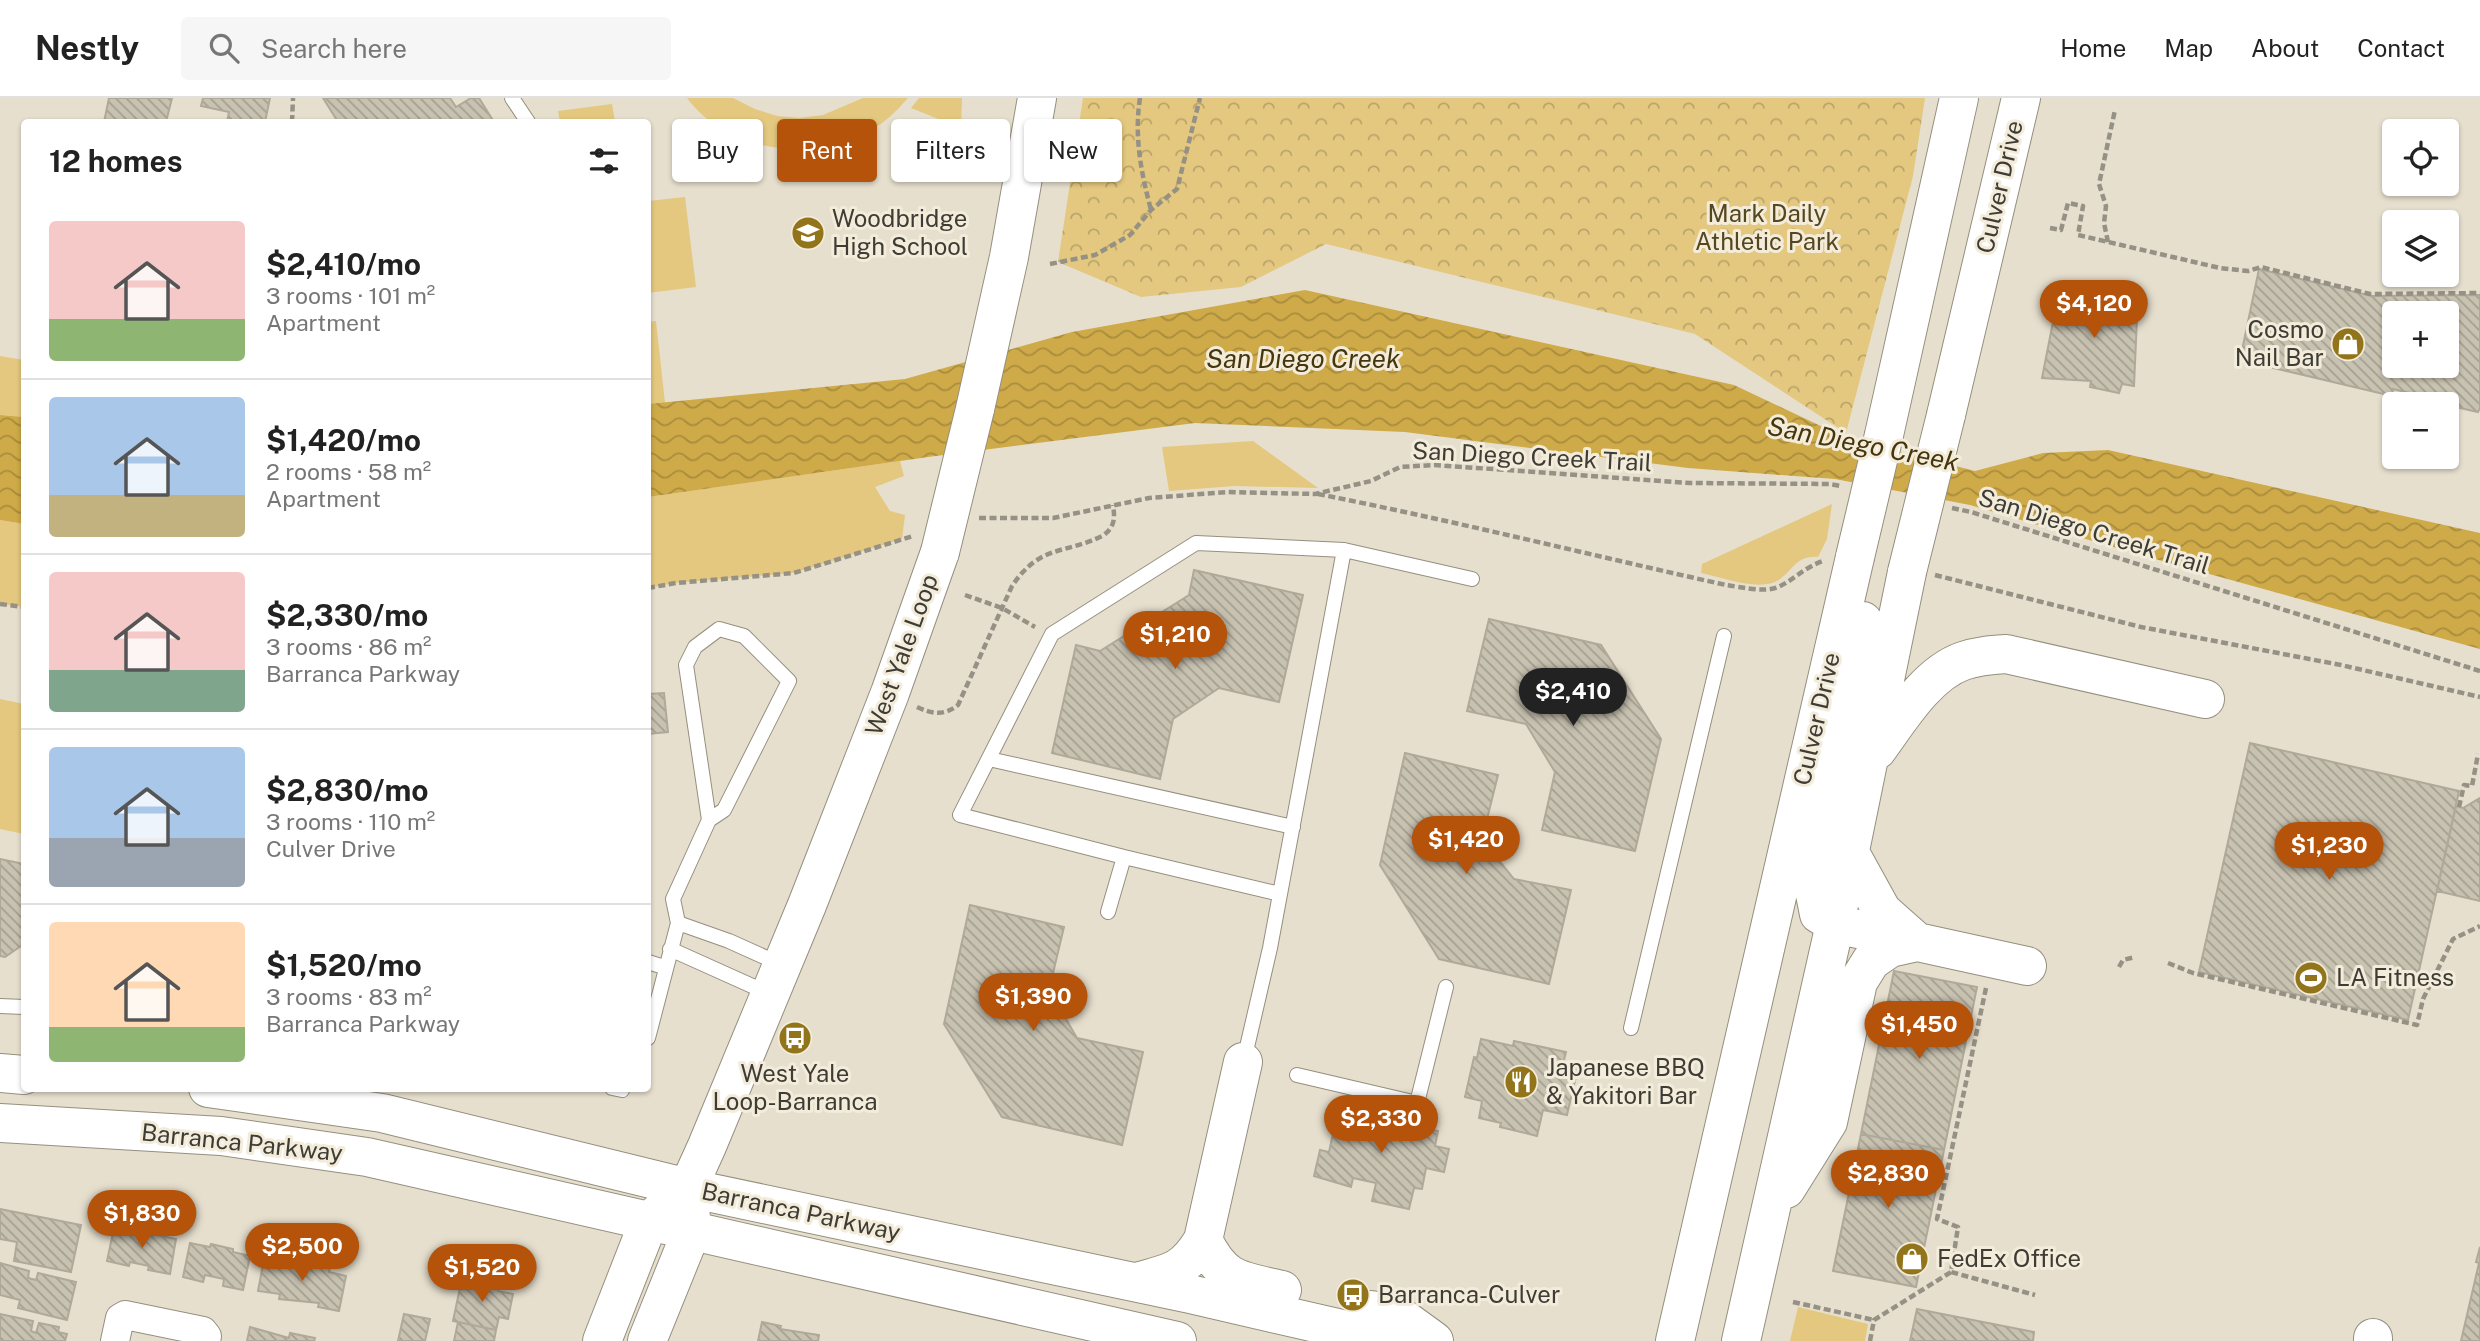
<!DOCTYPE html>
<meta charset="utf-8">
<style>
:root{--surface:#fff;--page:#f6f6f6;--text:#222;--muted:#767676;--line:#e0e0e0;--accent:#b45309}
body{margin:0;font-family:"Public Sans",sans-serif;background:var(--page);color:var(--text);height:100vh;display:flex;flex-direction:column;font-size:26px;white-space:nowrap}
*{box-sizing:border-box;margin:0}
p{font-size:23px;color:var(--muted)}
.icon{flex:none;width:38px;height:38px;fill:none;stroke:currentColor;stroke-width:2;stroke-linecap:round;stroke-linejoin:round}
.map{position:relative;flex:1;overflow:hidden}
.drawer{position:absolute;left:21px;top:21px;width:630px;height:973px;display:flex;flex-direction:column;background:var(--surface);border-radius:7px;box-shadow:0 2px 5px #0004}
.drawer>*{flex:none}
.guide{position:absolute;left:672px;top:21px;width:665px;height:63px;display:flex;gap:14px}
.fabs{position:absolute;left:2382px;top:21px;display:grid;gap:14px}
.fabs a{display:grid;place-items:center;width:77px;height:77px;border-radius:7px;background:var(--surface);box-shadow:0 2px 5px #0004;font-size:35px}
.price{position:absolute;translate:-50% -60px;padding:0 16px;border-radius:24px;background:var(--accent);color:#fff;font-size:23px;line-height:46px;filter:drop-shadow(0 2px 4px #0008)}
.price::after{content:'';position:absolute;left:50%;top:42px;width:21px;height:16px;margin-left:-10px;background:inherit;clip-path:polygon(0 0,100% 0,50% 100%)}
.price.current{background:#222;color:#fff}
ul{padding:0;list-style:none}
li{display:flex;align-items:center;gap:21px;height:175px;padding:0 28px}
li+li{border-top:2px solid var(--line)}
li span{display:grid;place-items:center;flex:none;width:196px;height:140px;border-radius:7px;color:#555}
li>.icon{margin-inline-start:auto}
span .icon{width:84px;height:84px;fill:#fffc;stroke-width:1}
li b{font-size:30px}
h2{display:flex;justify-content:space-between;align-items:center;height:84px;padding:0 28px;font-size:30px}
.chip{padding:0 24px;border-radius:7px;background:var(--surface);box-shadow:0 2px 5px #0004;font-size:24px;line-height:63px}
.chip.current{background:var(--accent);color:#fff}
header{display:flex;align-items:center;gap:42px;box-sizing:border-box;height:98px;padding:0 35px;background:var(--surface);border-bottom:2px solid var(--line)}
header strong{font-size:33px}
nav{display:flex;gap:38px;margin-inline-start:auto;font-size:24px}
.search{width:490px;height:63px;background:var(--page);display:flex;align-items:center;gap:18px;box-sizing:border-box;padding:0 24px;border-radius:7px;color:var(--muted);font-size:26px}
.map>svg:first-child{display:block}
.grass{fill:#e4c87f}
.park{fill:url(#park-crowns)}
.water{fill:url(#water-waves)}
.building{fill:url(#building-back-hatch);stroke:#b0a999;stroke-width:2;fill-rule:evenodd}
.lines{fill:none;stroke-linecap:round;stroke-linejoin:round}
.lane-casing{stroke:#958f7f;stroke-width:16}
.street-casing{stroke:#958f7f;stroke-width:30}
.secondary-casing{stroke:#958f7f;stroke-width:40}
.primary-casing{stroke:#958f7f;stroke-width:40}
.path{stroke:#969185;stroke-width:4.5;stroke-dasharray:7 3.5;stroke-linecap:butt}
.lane{stroke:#fff;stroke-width:14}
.street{stroke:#fff;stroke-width:28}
.secondary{stroke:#fff;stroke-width:38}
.primary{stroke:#fff;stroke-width:38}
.secondary-bridge-casing{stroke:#958f7f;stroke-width:40;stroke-linecap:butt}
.primary-bridge-casing{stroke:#958f7f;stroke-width:40;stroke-linecap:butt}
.secondary-bridge{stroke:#fff;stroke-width:38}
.primary-bridge{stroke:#fff;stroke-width:38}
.labels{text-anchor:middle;stroke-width:6;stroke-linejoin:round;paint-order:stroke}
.street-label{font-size:24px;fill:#3e3c35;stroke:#f3ecdb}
.park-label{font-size:24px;fill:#54461d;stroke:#f3ecdb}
.poi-label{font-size:24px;fill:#3e3c35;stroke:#f3ecdb;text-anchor:start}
.water-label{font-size:26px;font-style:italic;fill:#45360c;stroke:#f3ecdb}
</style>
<header>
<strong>Nestly</strong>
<div class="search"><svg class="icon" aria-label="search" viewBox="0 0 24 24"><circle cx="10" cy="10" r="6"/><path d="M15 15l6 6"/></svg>Search here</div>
<nav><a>Home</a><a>Map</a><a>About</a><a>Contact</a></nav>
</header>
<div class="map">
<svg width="2480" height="1243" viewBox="0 0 2480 1243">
<defs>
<pattern id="park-crowns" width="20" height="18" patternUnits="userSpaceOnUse" patternTransform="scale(1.75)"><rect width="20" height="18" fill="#e4c87f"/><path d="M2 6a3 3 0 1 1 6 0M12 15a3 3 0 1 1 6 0" fill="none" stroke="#baa469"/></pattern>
<pattern id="water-waves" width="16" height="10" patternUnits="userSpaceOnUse" patternTransform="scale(1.75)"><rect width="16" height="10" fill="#ceaa48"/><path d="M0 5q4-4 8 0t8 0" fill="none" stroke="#a98c3d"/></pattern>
<pattern id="building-back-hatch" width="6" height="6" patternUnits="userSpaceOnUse" patternTransform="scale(1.75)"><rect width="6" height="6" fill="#c8c2b1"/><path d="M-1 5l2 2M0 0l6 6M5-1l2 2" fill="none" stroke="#a49f91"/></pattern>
</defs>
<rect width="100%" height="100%" fill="#e6dfce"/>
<!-- grass -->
<path class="grass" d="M687,0H733L755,11L777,18L799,20L823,17L863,0H908C898,11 888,22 876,29C817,65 730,57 687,0Z
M919,0H962L961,30L911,10Z
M612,6L615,24H560L558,13Z
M685,99L696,189L648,195V103Z
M656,223L665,305L648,306V224Z
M0,258L24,262V319L0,317Z
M1253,343L1318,390L1235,388L1169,393L1162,349Z
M900,363L904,378L875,389L890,413L905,417L902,441L794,475L676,485L648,490V399Z
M1832,406L1827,441L1818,459C1792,457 1792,479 1772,485C1751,491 1721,479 1701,475L1702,466Z
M0,422L24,426V509L0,506Z
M0,601L24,606V736L0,731Z
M1798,1209L1868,1226L1865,1243H1790Z"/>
<!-- park -->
<path class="park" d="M1083,0H1925L1913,78L1846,335L1695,236L1326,146L1241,189L1141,199L1058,164Z"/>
<!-- water -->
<path class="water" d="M1305,192L1734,287L1846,340L1975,373L2043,355L2108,352L2480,435V551L2137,456L1970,407L1835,381L1688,370L1405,334L1195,325L928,359L648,399V306L905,281L1072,234Z
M0,317L24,319V426L0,422Z"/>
<!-- building -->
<path class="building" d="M109,0H172L166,24H104Z
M203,0H270L265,24H227L229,14L201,8Z
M323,0H450L456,9L471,0H479L494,24H338Z
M2259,171L2372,198L2480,197V310L2478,314L2433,304L2434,300L2418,297L2393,291L2392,298L2240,262ZM2394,215H2446V268H2394Z
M2059,193L2138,198L2134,288L2122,286L2119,295L2090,289L2091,283L2042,280Z
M1194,472L1303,497L1279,604L1219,590L1173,621L1160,681L1052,655L1076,547L1100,553L1189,497Z
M1489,521L1601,547L1661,641L1635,753L1542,732L1555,674L1526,626L1467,613Z
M664,595L668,634L648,636V596Z
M2250,645L2459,693L2408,922L2199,874Z
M1405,655L1498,677L1484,733L1490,751L1514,781L1571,792L1549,886L1439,861L1380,767Z
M2480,700V803L2437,793L2456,708L2463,710Z
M0,761L24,766V846L5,859L0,858Z
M970,807L1064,829L1049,892L1077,940L1143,954L1122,1047L1002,1019L944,926Z
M1894,873L1977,889L1944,1052L1861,1036Z
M1481,941L1513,948L1514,943L1566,954L1563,966L1578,970L1567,1017L1543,1012L1537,1038L1500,1029L1501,1025L1479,1020L1482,1003L1465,999L1474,959L1477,960Z
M1339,1008L1369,1015L1370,1012L1384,1015L1383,1020L1424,1026L1423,1030L1438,1033L1435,1048L1449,1051L1444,1074L1426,1070L1422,1091L1414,1090L1409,1111L1372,1103L1376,1085L1353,1080L1351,1089L1314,1078L1320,1052L1329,1054Z
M1861,1036L1944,1052L1916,1189L1833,1173Z
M0,1111L81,1127L71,1174L14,1163L17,1144L0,1141Z
M114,1130L134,1133L135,1130L147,1133L146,1135L176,1141L170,1176L148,1172L149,1168L130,1164L129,1168L107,1163Z
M190,1145L210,1149L211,1146L233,1151V1154L250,1158L243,1192L223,1188L224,1181L205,1177L203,1184L183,1179Z
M2480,1149V1243H2461L2479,1165L2476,1164Z
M265,1156L291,1161L290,1166L330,1170L329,1174L346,1178L339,1213L318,1209L319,1205L279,1201L280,1196L258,1193Z
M0,1165L29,1173L28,1180L36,1182L38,1175L76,1184L67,1222L18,1210L20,1202L0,1197Z
M462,1180L499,1188L498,1193L513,1196L508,1221L499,1219L496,1232L453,1223Z
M1917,1211L2034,1234L2033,1243H1910Z
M0,1216L33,1223L31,1233L36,1235L39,1225L59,1229L58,1234L67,1236L65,1243H0Z
M404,1216L430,1221L425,1243H398Z
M458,1224L496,1232L494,1243H454Z
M762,1224L781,1228L780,1231L819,1237L818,1243H758Z
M250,1229L289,1240L290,1235L315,1240L314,1243H247Z"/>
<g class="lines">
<defs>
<path id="lane" d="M512,0L528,24
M989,661L1293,729
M1124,759L1280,796
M1108,814L1124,759L960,717L1052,536L1196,445L1344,452L1472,481
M678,825L729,843L780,866
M670,851L768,895
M648,864L664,869
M0,908L24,909
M1631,930L1724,538
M648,940L678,825L673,801L709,722L686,567L695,549L719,531L744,538L789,583L724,712L709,722
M1244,962L1270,850L1344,452
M1297,977L1417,1005L1446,889
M612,990L622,992L623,990"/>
<path id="street" d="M115,1243L120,1220L125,1217L203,1233L207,1238L206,1243"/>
<path id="secondary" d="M975,311L1009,159L1037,0
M0,975L24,977
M208,990L382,1015L688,1090L1190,1196L1394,1243
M0,1025L221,1038L367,1059L1177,1243
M1203,1142C1224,1184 1239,1182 1282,1192
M1136,1184C1170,1175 1184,1174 1203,1142L1243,964
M1371,1212L1401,1219L1434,1243
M602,1243L649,1123L688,1090L707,1048L807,807L890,595L940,454
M647,1243L692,1132L690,1109
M2373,1243V1240"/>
<path id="primary" d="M1946,317L2021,0
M1884,337L1959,0
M1863,523L1864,532L1813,786L1819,816L1835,826L2027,868
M1877,652C1899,622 1926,576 1963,563C1977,558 1991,557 2006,556L2205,601
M1850,755L1882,813L1917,844
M1786,1091L1828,1024L1858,884L1871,863L1890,850L1917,844
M1675,1243L1855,459
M1741,1243L1835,826L1907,474"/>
</defs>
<!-- lane casing -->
<use href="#lane" class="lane-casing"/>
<!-- street casing -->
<use href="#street" class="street-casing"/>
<!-- secondary casing -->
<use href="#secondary" class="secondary-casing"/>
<!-- primary casing -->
<use href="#primary" class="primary-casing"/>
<!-- path -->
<path class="path" d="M1140,0C1134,39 1141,74 1151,112
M292,24L293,0
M2050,130L2061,132L2068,105L2083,108L2078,137L2220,170L2248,173L2261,169L2370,196L2480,195
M2108,144L2104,125L2106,108L2099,86L2115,12
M1050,166L1095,157L1130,137L1151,112L1177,91L1200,0
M1318,396C1455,423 1590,457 1726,487C1741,489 1764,495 1778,489C1794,482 1803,470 1823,463
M1952,410L1971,414L2480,573
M979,420H1053L1149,400L1228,394L1315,396L1371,383L1400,369L1435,367L1690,385L1829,386L1841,388
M1935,477L2141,529L2341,567L2480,599
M648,490L676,485L794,475L913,438
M965,497L1002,510L1035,529
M0,506L24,509
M917,609C932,616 944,618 958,607L1012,488C1041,445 1065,457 1104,437C1115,428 1115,420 1113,407
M2459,709L2464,687L2472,688L2478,656
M2168,865L2193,875L2417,927L2423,901L2453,841L2480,828
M2119,869L2123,862L2135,859
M1986,890L1937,1121L1958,1129L1951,1174L2035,1197
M1793,1204L1874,1222
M1870,1243L1874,1222L1951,1174"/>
<!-- lane -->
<use href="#lane" class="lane"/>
<!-- street -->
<use href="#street" class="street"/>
<!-- secondary -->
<use href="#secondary" class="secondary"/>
<!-- primary -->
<use href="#primary" class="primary"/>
<defs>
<path id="secondary-bridge" d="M940,454L975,311"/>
<path id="primary-bridge" d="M1855,459L1884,337
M1907,474L1946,317"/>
</defs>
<!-- secondary-bridge casing -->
<use href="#secondary-bridge" class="secondary-bridge-casing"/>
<!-- primary-bridge casing -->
<use href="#primary-bridge" class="primary-bridge-casing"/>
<!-- secondary-bridge -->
<use href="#secondary-bridge" class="secondary-bridge"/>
<!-- primary-bridge -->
<use href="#primary-bridge" class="primary-bridge"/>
</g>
<!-- icons -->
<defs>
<symbol id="school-disc" viewBox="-11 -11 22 22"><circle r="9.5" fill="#92751b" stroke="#f3ecdb"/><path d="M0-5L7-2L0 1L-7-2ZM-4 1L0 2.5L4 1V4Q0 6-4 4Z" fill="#fff"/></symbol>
<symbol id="shop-disc" viewBox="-11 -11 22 22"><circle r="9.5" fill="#92751b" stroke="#f3ecdb"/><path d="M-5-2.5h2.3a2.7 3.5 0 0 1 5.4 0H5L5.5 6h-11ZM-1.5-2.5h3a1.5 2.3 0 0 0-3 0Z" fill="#fff"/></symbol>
<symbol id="stadium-disc" viewBox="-11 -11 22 22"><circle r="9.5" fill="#92751b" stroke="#f3ecdb"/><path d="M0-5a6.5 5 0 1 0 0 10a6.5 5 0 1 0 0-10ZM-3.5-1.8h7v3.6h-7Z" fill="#fff"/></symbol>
<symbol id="bus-disc" viewBox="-11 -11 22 22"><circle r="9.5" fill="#92751b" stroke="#f3ecdb"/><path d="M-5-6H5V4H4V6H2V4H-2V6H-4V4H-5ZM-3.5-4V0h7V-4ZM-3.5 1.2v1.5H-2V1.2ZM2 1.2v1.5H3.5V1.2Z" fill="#fff"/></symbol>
<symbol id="restaurant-disc" viewBox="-11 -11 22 22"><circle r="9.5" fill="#92751b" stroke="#f3ecdb"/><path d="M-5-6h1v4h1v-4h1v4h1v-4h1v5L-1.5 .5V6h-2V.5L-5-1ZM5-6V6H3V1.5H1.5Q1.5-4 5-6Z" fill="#fff"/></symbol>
</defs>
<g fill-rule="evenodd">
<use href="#school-disc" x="789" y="116" width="38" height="38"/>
<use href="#shop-disc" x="2329" y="227" width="38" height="38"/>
<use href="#stadium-disc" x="2292" y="861" width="38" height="38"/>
<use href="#bus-disc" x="776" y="921" width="38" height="38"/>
<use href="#restaurant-disc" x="1502" y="965" width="38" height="38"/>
<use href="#shop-disc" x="1893" y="1142" width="38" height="38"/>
<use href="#bus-disc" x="1334" y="1178" width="38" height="38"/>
</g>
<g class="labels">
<!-- street labels -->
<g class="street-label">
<text transform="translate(2000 89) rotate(-77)" y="8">Culver Drive</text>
<text transform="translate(1532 359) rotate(3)" y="8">San Diego Creek Trail</text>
<text transform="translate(2094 434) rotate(17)" y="8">San Diego Creek Trail</text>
<text transform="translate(902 557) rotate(-70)" y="8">West Yale Loop</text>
<text transform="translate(1817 621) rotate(-77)" y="8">Culver Drive</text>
<text transform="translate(242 1045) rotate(6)" y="8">Barranca Parkway</text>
<text transform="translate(801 1114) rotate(12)" y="8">Barranca Parkway</text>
</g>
<!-- park labels -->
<g class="park-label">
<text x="1767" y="124">Mark Daily<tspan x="1767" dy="28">Athletic Park</tspan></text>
</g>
<!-- poi labels -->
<g class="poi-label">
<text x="832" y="129">Woodbridge<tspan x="832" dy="28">High School</tspan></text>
<text x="2324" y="240" text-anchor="end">Cosmo<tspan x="2324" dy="28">Nail Bar</tspan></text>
<text x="2336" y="888">LA Fitness</text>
<text x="1546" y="978">Japanese BBQ<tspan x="1546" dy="28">&amp; Yakitori Bar</tspan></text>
<text x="795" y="984" text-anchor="middle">West Yale<tspan x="795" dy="28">Loop-Barranca</tspan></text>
<text x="1937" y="1169">FedEx Office</text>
<text x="1378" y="1205">Barranca-Culver</text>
</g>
<!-- water labels -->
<g class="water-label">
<text x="1303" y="270">San Diego Creek</text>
<text transform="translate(1863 346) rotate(11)" y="9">San Diego Creek</text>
</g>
</g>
</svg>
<div class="fabs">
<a><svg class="icon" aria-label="locate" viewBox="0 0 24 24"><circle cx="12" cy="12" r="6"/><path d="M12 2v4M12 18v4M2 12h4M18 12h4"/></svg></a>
<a><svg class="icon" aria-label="layers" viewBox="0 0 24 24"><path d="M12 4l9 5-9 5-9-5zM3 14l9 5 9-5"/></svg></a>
<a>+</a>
<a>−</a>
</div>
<b class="price" style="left:2094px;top:242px">$4,120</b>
<b class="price" style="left:1175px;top:573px">$1,210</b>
<b class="price current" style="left:1573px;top:630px">$2,410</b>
<b class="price" style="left:1466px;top:778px">$1,420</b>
<b class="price" style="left:2329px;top:784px">$1,230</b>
<b class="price" style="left:1033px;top:935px">$1,390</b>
<b class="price" style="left:1919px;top:963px">$1,450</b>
<b class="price" style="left:1381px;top:1057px">$2,330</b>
<b class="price" style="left:1888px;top:1112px">$2,830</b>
<b class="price" style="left:142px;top:1152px">$1,830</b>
<b class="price" style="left:302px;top:1185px">$2,500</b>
<b class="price" style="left:482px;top:1206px">$1,520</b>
<div class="guide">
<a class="chip">Buy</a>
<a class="chip current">Rent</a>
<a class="chip">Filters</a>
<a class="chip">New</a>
</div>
<section class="drawer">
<h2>12 homes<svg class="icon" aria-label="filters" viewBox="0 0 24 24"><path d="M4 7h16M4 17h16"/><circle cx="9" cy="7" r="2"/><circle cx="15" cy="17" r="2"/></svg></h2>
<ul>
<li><span style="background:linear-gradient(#f6c9c9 70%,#8fb573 0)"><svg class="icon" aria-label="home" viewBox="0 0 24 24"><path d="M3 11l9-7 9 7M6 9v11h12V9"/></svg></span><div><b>$2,410/mo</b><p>3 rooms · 101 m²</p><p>Apartment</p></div></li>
<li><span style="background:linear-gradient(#a9c7e8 70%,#c2b280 0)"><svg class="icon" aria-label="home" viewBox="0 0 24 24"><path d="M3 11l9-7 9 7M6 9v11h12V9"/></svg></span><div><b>$1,420/mo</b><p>2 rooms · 58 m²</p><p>Apartment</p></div></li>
<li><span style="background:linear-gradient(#f6c9c9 70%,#7fa58c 0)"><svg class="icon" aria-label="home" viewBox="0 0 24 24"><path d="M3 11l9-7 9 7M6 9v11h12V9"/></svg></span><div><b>$2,330/mo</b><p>3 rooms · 86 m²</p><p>Barranca Parkway</p></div></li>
<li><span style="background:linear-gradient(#a9c7e8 65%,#9aa5b1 0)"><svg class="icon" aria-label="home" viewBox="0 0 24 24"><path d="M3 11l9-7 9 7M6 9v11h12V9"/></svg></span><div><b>$2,830/mo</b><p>3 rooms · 110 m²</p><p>Culver Drive</p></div></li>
<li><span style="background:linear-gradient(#ffd9b3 75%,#8fb573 0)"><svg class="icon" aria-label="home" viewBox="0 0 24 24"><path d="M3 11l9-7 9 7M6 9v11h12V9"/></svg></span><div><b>$1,520/mo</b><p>3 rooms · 83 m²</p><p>Barranca Parkway</p></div></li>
</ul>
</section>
</div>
